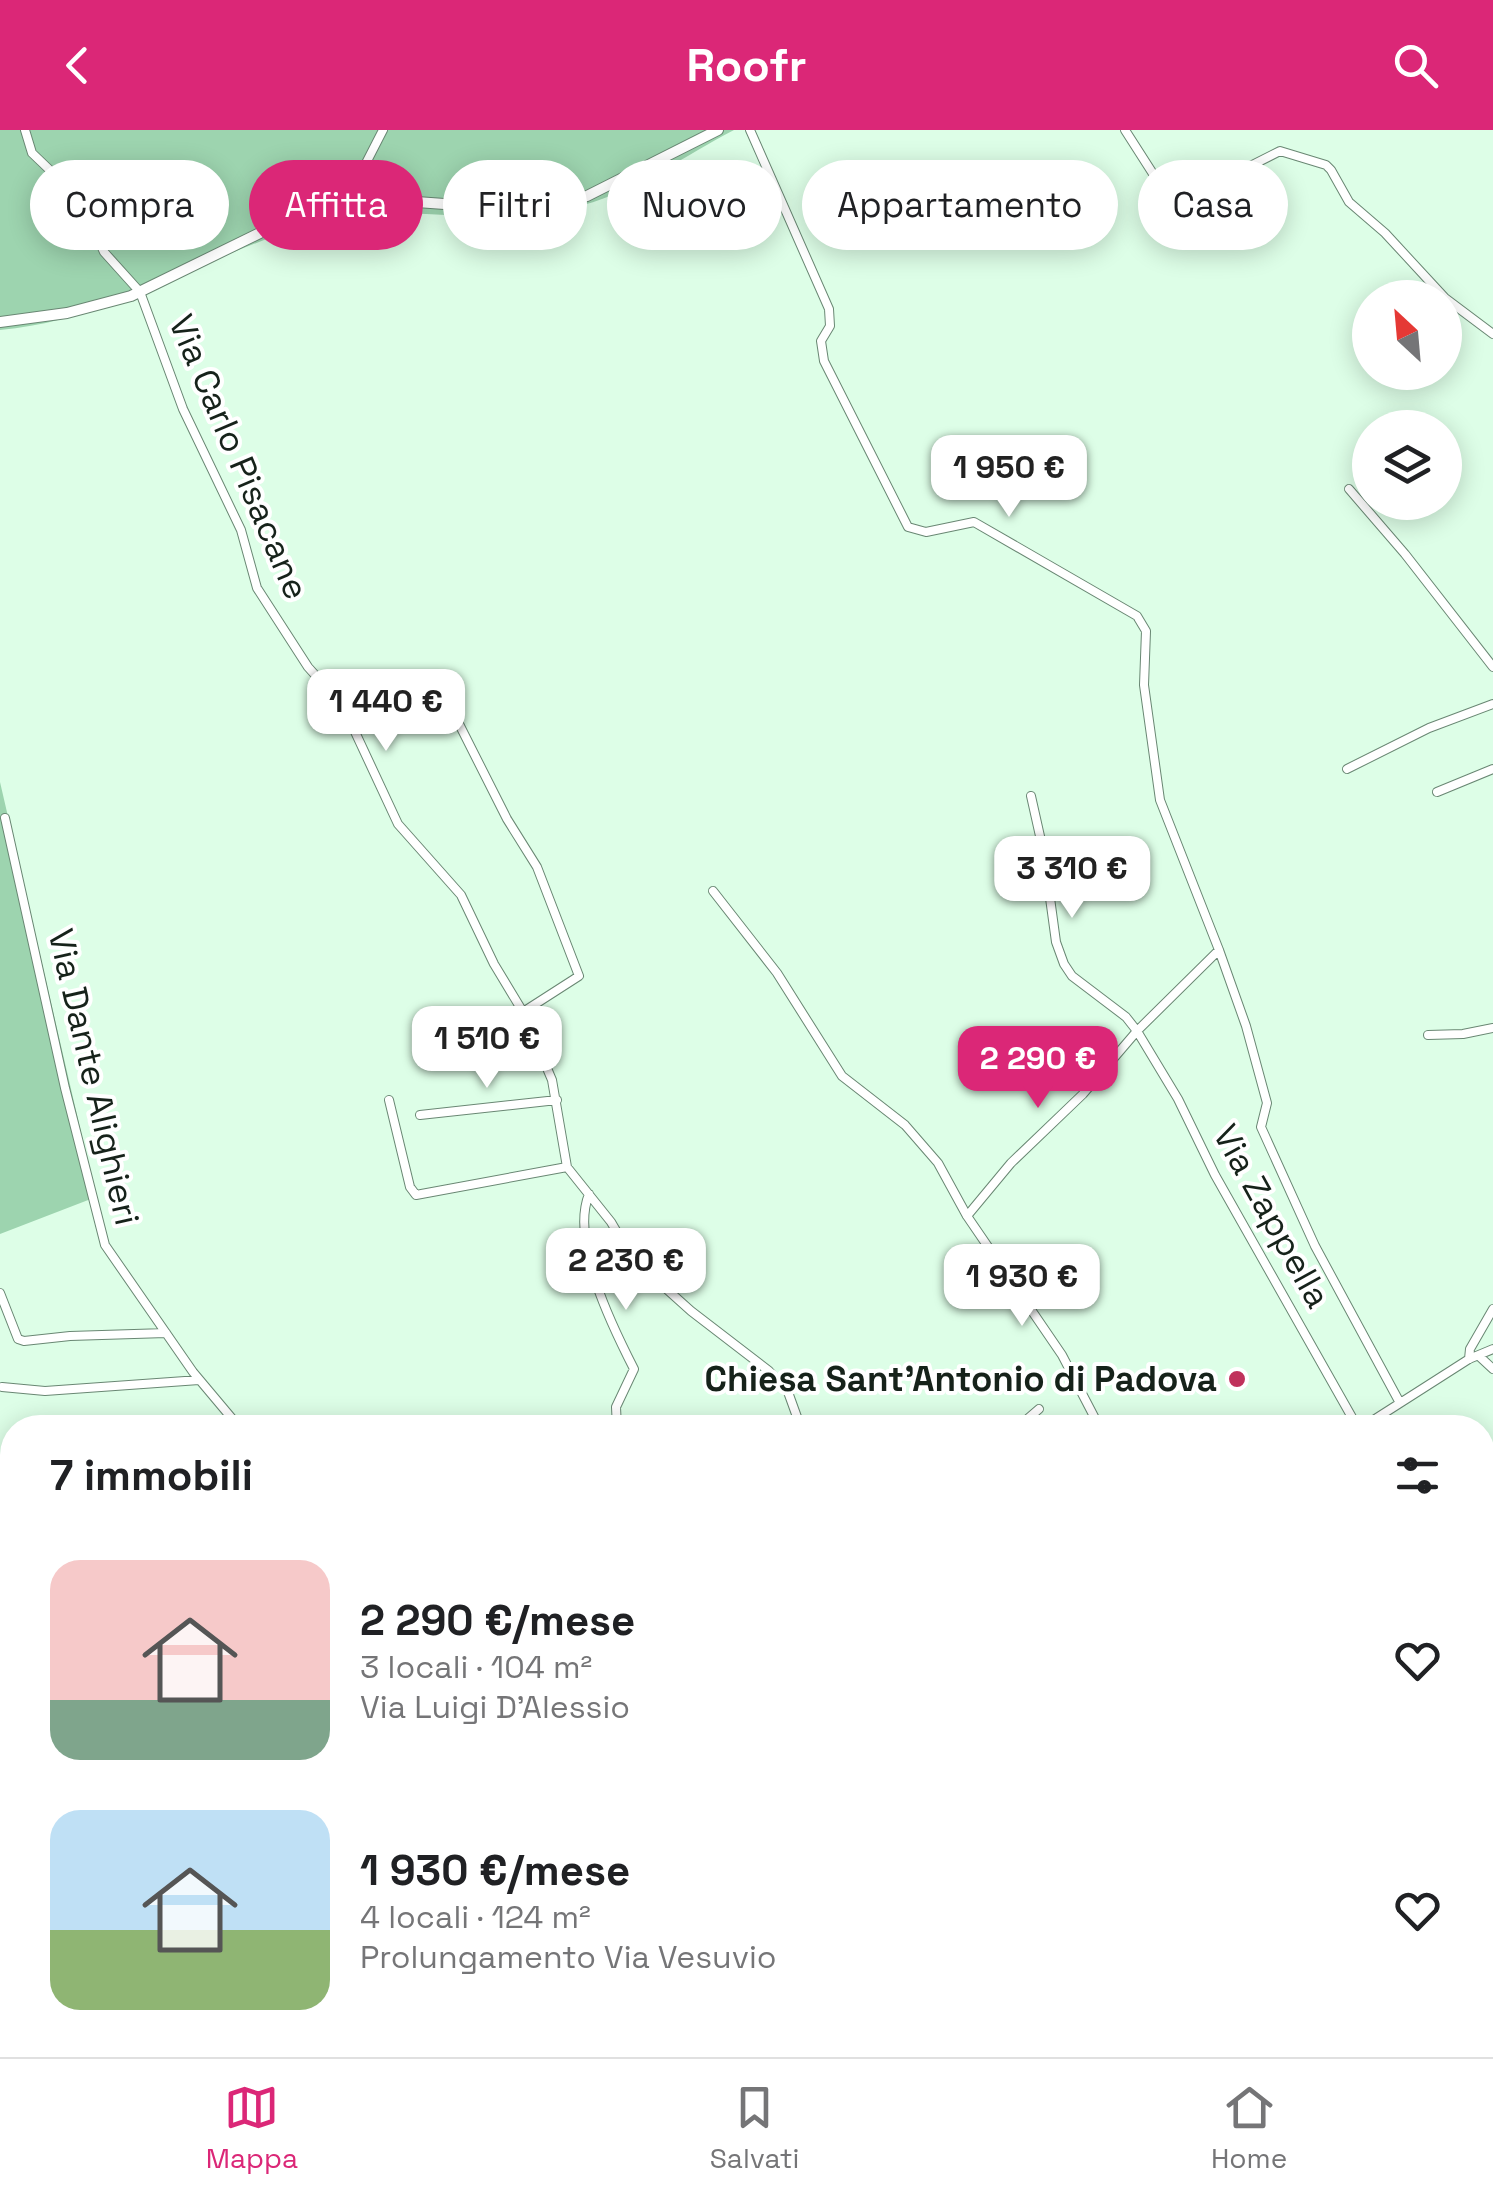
<!DOCTYPE html>
<html lang="it">
<meta charset="utf-8">
<style>
:root{--surface:#fff;--page:#f2f2f2;--text:#202124;--muted:#757577;--line:#e0e0e0;--accent:#db2777}
body{margin:0;font-family:"Space Grotesk",sans-serif;background:var(--page);color:var(--text);height:100vh;display:flex;flex-direction:column;font-size:38px;white-space:nowrap}
*{box-sizing:border-box;margin:0}
p{font-size:32px;color:var(--muted)}
.icon{flex:none;width:55px;height:55px;fill:none;stroke:currentColor;stroke-width:2;stroke-linecap:round;stroke-linejoin:round}
.map{position:relative;flex:1;overflow:hidden}
.panel{position:absolute;left:0px;top:1285px;width:1495px;height:642px;display:flex;flex-direction:column;background:var(--surface);border-radius:40px 40px 0 0;box-shadow:0 5px 25px #0003}
.panel>*{flex:none}
.top-card{position:absolute;left:30px;top:30px;width:1435px;height:90px;display:flex;gap:20px}
.needle{width:65px;rotate:334deg}
.buttons{position:absolute;left:1352px;top:150px;display:grid;gap:20px}
.buttons a{display:grid;place-items:center;width:110px;height:110px;border-radius:50%;background:var(--surface);box-shadow:0 5px 25px #0003;font-size:50px}
.price{position:absolute;translate:-50% -85px;padding:0 22px;border-radius:20px;background:#fff;color:#222;font-size:32px;line-height:65px;filter:drop-shadow(0 2px 5px #0008)}
.price::after{content:'';position:absolute;left:50%;top:60px;width:30px;height:22px;margin-left:-15px;background:inherit;clip-path:polygon(0 0,100% 0,50% 100%)}
.price.current{background:var(--accent);color:#fff}
ul{padding:0;list-style:none}
li{display:flex;align-items:center;gap:30px;height:250px;padding:0 50px}
li span{display:grid;place-items:center;flex:none;width:280px;height:200px;border-radius:30px;color:#555}
li>.icon{margin-inline-start:auto}
span .icon{width:120px;height:120px;fill:#fffc;stroke-width:1}
li b{font-size:42px}
h2{display:flex;justify-content:space-between;align-items:center;height:120px;padding:0 50px;font-size:42px}
.chip{padding:0 35px;border-radius:45px;background:var(--surface);box-shadow:0 5px 25px #0003;font-size:35px;line-height:90px}
.chip.current{background:var(--accent);color:#fff}
header{display:flex;justify-content:space-between;align-items:center;height:130px;padding:0 50px;background:var(--accent);color:#fff;font-size:45px;font-weight:800}
.tabs{display:flex;justify-content:space-around;align-items:center;height:140px;border-top:2px solid var(--line);background:var(--surface);font-size:28px;color:var(--muted)}
.tabs a{display:grid;justify-items:center;gap:5px}
.tabs .current{color:var(--accent)}
.map>svg:first-child{display:block}
.green{fill:#9dd4af}
.lines{fill:none;stroke-linecap:round;stroke-linejoin:round}
.minor-casing{stroke:#698773;stroke-width:10}
.tertiary-casing{stroke:#698773;stroke-width:12}
.minor{stroke:#fff;stroke-width:8}
.tertiary{stroke:#fff;stroke-width:10}
.poi-dot{fill:#c0325c;stroke:#fff;stroke-width:4}
.labels{text-anchor:middle;stroke-width:8;stroke-linejoin:round;paint-order:stroke}
.street-label{font-size:35px;fill:#16221a;stroke:#fff}
.poi-label{font-size:35px;font-weight:bold;fill:#16221a;stroke:#fff;text-anchor:end}
</style>
<header><svg class="icon" aria-label="back" viewBox="0 0 24 24"><path d="M15 5l-7 7 7 7"/></svg>Roofr<svg class="icon" aria-label="search" viewBox="0 0 24 24"><circle cx="10" cy="10" r="6"/><path d="M15 15l6 6"/></svg></header>
<div class="map">
<svg width="1493" height="1927" viewBox="0 0 1493 1927">
<rect width="100%" height="100%" fill="#ddfee7"/>
<!-- green -->
<path class="green" d="M0,0H734C686,25 636,61 583,75C515,93 439,83 369,82C238,99 135,188 0,200Z
M0,652L96,1067L0,1104Z"/>
<g class="lines">
<defs>
<path id="minor" d="M25,0L32,23L79,68L104,122L140,162L183,279L241,400L257,458L308,537L343,576L398,694L461,765L494,834L523,882L552,950L567,1037L611,1092L632,1128L691,1181L769,1241L788,1262L801,1298
M750,0L829,179L830,196L821,211L824,231L908,397L926,402L974,392L1137,486L1146,501L1144,555L1160,670L1219,820L1246,896L1267,973L1261,997L1315,1116L1400,1273
M1125,0L1173,75L1280,21L1326,35L1331,40L1349,72L1385,103L1445,168
M345,74L383,0
M1445,168L1493,204
M1349,359L1405,424L1493,537
M453,582L507,689L537,737L579,846L523,882
M1347,639L1429,598L1493,574
M1437,662L1493,639
M1031,666L1044,724L1056,812L1064,834L1072,846L1126,887L1137,901L1178,969L1215,1045L1358,1298
M5,688L65,958L105,1115L193,1242L240,1298
M713,761L777,843L842,946L905,995L938,1033L967,1086L1062,1225L1100,1298
M1428,905L1463,904L1493,898
M389,970L410,1057L416,1065L567,1037
M420,985L557,970
M589,1064C570,1111 612,1196 634,1239L616,1277L617,1298
M967,1086L1011,1033L1083,964L1137,901L1219,820
M0,1163L18,1209L24,1211L70,1206L166,1203
M1479,1226L1493,1239
M1469,1229L1470,1219L1493,1179
M2,1257L45,1261L199,1250
M1017,1298L1039,1279
M1361,1298L1469,1229L1493,1219
M1482,1838L1493,1832
M137,1915L141,1927
M433,1915L437,1927
M1169,1915L1174,1927
M1449,1915L1457,1927
M350,1927L354,1915
M1299,1927L1328,1915"/>
<path id="tertiary" d="M0,192L67,183L131,166L272,97L345,74L403,71L513,79L555,76L587,66L718,0
M1482,1418L1493,1417
M1482,1486L1493,1504
M1493,1634L1486,1639V1658L1493,1673
M0,1759L12,1757
M654,1915L659,1927"/>
</defs>
<!-- minor casing -->
<use href="#minor" class="minor-casing"/>
<!-- tertiary casing -->
<use href="#tertiary" class="tertiary-casing"/>
<!-- minor -->
<use href="#minor" class="minor"/>
<!-- tertiary -->
<use href="#tertiary" class="tertiary"/>
</g>
<!-- markers -->
<circle class="poi-dot" cx="1237" cy="1249" r="10"/>
<g class="labels">
<!-- street labels -->
<g class="street-label">
<text transform="translate(239 327) rotate(67)" y="12">Via Carlo Pisacane</text>
<text transform="translate(94 947) rotate(77)" y="12">Via Dante Alighieri</text>
<text transform="translate(1272 1086) rotate(61)" y="12">Via Zappella</text>
</g>
<!-- poi labels -->
<g class="poi-label">
<text x="1217" y="1261">Chiesa Sant'Antonio di Padova</text>
</g>
</g>
</svg>
<div class="buttons">
<a><svg class="needle" viewBox="-14 -14 28 28"><path d="M0-13l5 13h-10z" fill="#e53935"/><path d="M0 13l5-13h-10z" fill="#757577"/></svg></a>
<a><svg class="icon" aria-label="layers" viewBox="0 0 24 24"><path d="M12 4l9 5-9 5-9-5zM3 14l9 5 9-5"/></svg></a>
</div>
<b class="price" style="left:1009px;top:390px">1 950 €</b>
<b class="price" style="left:386px;top:624px">1 440 €</b>
<b class="price" style="left:1072px;top:791px">3 310 €</b>
<b class="price" style="left:487px;top:961px">1 510 €</b>
<b class="price current" style="left:1038px;top:981px">2 290 €</b>
<b class="price" style="left:626px;top:1183px">2 230 €</b>
<b class="price" style="left:1022px;top:1199px">1 930 €</b>
<div class="top-card">
<a class="chip">Compra</a>
<a class="chip current">Affitta</a>
<a class="chip">Filtri</a>
<a class="chip">Nuovo</a>
<a class="chip">Appartamento</a>
<a class="chip">Casa</a>
</div>
<section class="panel">
<h2>7 immobili<svg class="icon" aria-label="filters" viewBox="0 0 24 24"><path d="M4 7h16M4 17h16"/><circle cx="9" cy="7" r="2"/><circle cx="15" cy="17" r="2"/></svg></h2>
<ul>
<li><span style="background:linear-gradient(#f6c9c9 70%,#7fa58c 0)"><svg class="icon" aria-label="home" viewBox="0 0 24 24"><path d="M3 11l9-7 9 7M6 9v11h12V9"/></svg></span><div><b>2 290 €/mese</b><p>3 locali · 104 m²</p><p>Via Luigi D'Alessio</p></div><svg class="icon" aria-label="heart" viewBox="0 0 24 24"><path d="M12 20l-8-8c-3-5 5-10 8-4 3-6 11-1 8 4z"/></svg></li>
<li><span style="background:linear-gradient(#bfe0f5 60%,#8fb573 0)"><svg class="icon" aria-label="home" viewBox="0 0 24 24"><path d="M3 11l9-7 9 7M6 9v11h12V9"/></svg></span><div><b>1 930 €/mese</b><p>4 locali · 124 m²</p><p>Prolungamento Via Vesuvio</p></div><svg class="icon" aria-label="heart" viewBox="0 0 24 24"><path d="M12 20l-8-8c-3-5 5-10 8-4 3-6 11-1 8 4z"/></svg></li>
</ul>
</section>
</div>
<nav class="tabs">
<a class="current"><svg class="icon" aria-label="map" viewBox="0 0 24 24"><path d="M3 6l6-2 6 2 6-2v14l-6 2-6-2-6 2zM9 4v14M15 6v14"/></svg>Mappa</a>
<a><svg class="icon" aria-label="saved" viewBox="0 0 24 24"><path d="M7 4h10v16l-5-4-5 4z"/></svg>Salvati</a>
<a><svg class="icon" aria-label="home" viewBox="0 0 24 24"><path d="M3 11l9-7 9 7M6 9v11h12V9"/></svg>Home</a>
</nav>
